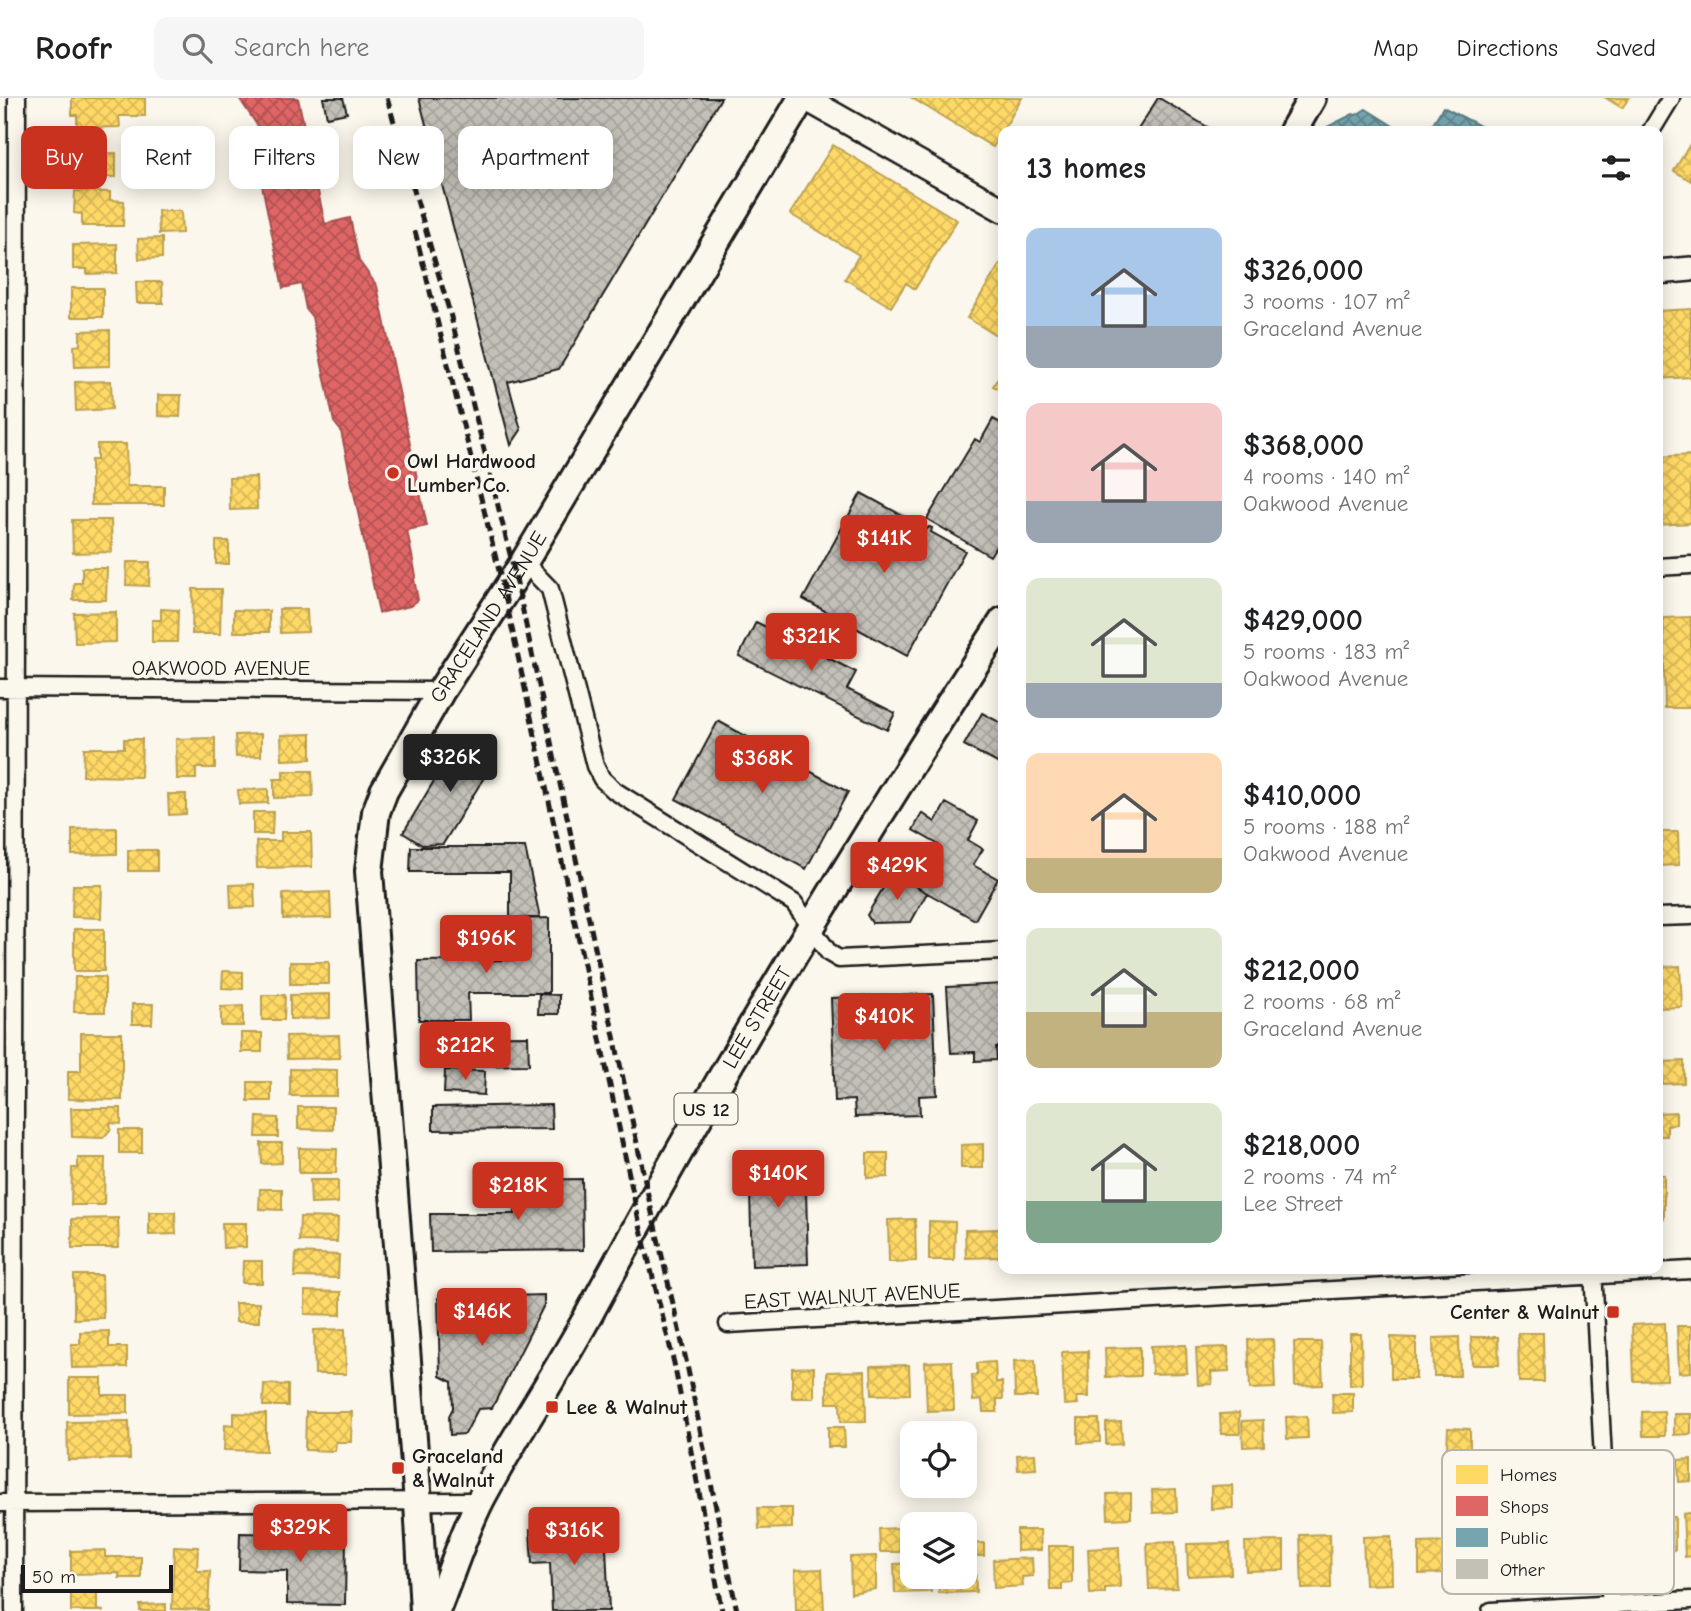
<!DOCTYPE html>
<meta charset="utf-8">
<style>
:root{--surface:#fff;--page:#f6f6f6;--text:#202124;--muted:#757577;--line:#e0e0e0;--accent:#c8321e}
body{margin:0;font-family:"Comic Neue",sans-serif;background:var(--page);color:var(--text);height:100vh;display:flex;flex-direction:column;font-size:26px;white-space:nowrap}
*{box-sizing:border-box;margin:0}
p{font-size:23px;color:var(--muted)}
.icon{flex:none;width:38px;height:38px;fill:none;stroke:currentColor;stroke-width:2;stroke-linecap:round;stroke-linejoin:round}
.map{position:relative;flex:1;overflow:hidden}
.drawer{position:absolute;left:998px;top:28px;width:665px;height:1148px;display:flex;flex-direction:column;background:var(--surface);border-radius:14px;box-shadow:0 4px 18px #0003}
.drawer>*{flex:none}
.guide{position:absolute;left:21px;top:28px;width:665px;height:63px;display:flex;gap:14px}
.controls{position:absolute;left:900px;top:1323px;display:grid;gap:14px}
.controls a{display:grid;place-items:center;width:77px;height:77px;border-radius:14px;background:var(--surface);box-shadow:0 4px 18px #0003;font-size:35px}
.scale{position:absolute;left:21px;bottom:18px;width:152px;box-sizing:border-box;padding-left:7px;border:4px solid #1c1c1c;border-top:0;font-size:19px;line-height:24px;white-space:nowrap;color:#1c1c1c;-webkit-text-stroke:5px #fbf7ec;paint-order:stroke}
.price{position:absolute;translate:-50% -60px;padding:0 16px;border-radius:7px;background:var(--accent);color:#fff;font-size:23px;line-height:46px;filter:drop-shadow(0 2px 4px #0008)}
.price::after{content:'';position:absolute;left:50%;top:42px;width:21px;height:16px;margin-left:-10px;background:inherit;clip-path:polygon(0 0,100% 0,50% 100%)}
.price.active{background:#222;color:#fff}
ul{padding:0;list-style:none}
li{display:flex;align-items:center;gap:21px;height:175px;padding:0 28px}
li span{display:grid;place-items:center;flex:none;width:196px;height:140px;border-radius:14px;color:#555}
li>.icon{margin-inline-start:auto}
span .icon{width:84px;height:84px;fill:#fffc;stroke-width:1}
li b{font-size:30px}
h2{display:flex;justify-content:space-between;align-items:center;height:84px;padding:0 28px;font-size:30px}
.pill{padding:0 24px;border-radius:14px;background:var(--surface);box-shadow:0 4px 18px #0003;font-size:24px;line-height:63px}
.pill.active{background:var(--accent);color:#fff}
header{display:flex;align-items:center;gap:42px;box-sizing:border-box;height:98px;padding:0 35px;background:var(--surface);border-bottom:2px solid var(--line)}
header strong{font-size:33px}
nav{display:flex;gap:38px;margin-inline-start:auto;font-size:24px}
.search{width:490px;height:63px;background:var(--page);display:flex;align-items:center;gap:18px;box-sizing:border-box;padding:0 24px;border-radius:14px;color:var(--muted);font-size:26px}
.map>svg:first-child{display:block}
.homes{fill:url(#homes-cross-hatch);stroke:#bba050;stroke-width:2}
.shops{fill:url(#shops-cross-hatch);stroke:#a55050;stroke-width:2}
.public{fill:url(#public-cross-hatch);stroke:#5b7c83;stroke-width:2}
.building{fill:url(#building-cross-hatch);stroke:#1c1c1c;stroke-width:2}
.lines{fill:none;stroke-linecap:round;stroke-linejoin:round}
.street-casing{stroke:#1c1c1c;stroke-width:21}
.secondary-casing{stroke:#1c1c1c;stroke-width:28}
.primary-casing{stroke:#1c1c1c;stroke-width:32}
.street{stroke:#fbf7ec;stroke-width:16}
.secondary{stroke:#fbf7ec;stroke-width:23}
.primary{stroke:#fbf7ec;stroke-width:26}
.rail{stroke:#1c1c1c;stroke-width:5;stroke-dasharray:10 5;stroke-linecap:butt}
.poi-dot{fill:#c8321e;stroke:#fbf7ec;stroke-width:2.5}
.labels{text-anchor:middle;stroke-width:7;stroke-linejoin:round;paint-order:stroke}
.shield{fill:#fbf7ec;stroke:#5f5e5a;stroke-width:2}
.shield-label{font-size:19px;font-weight:bold;fill:#1c1c1c}
.poi-label{font-size:21px;font-weight:bold;fill:#1c1c1c;stroke:#fbf7ec;text-anchor:start}
.street-label{font-size:21px;fill:#1c1c1c;stroke:#fbf7ec}
.key{fill:#fbf7ec;stroke:#b8b5ae;stroke-width:2}
.key-label{font-size:19px;fill:#1c1c1c}
</style>
<header>
<strong>Roofr</strong>
<div class="search"><svg class="icon" aria-label="search" viewBox="0 0 24 24"><circle cx="10" cy="10" r="6"/><path d="M15 15l6 6"/></svg>Search here</div>
<nav><a>Map</a><a>Directions</a><a>Saved</a></nav>
</header>
<div class="map">
<svg width="1691" height="1513" viewBox="0 0 1691 1513">
<defs>
<pattern id="homes-cross-hatch" width="8" height="8" patternUnits="userSpaceOnUse" patternTransform="scale(1.75)"><rect width="8" height="8" fill="#ffd966"/><path d="M0 0l8 8M0 8l8-8" fill="none" stroke="#daba58"/></pattern>
<pattern id="shops-cross-hatch" width="8" height="8" patternUnits="userSpaceOnUse" patternTransform="scale(1.75)"><rect width="8" height="8" fill="#e06666"/><path d="M0 0l8 8M0 8l8-8" fill="none" stroke="#b55353"/></pattern>
<pattern id="public-cross-hatch" width="8" height="8" patternUnits="userSpaceOnUse" patternTransform="scale(1.75)"><rect width="8" height="8" fill="#76a5af"/><path d="M0 0l8 8M0 8l8-8" fill="none" stroke="#60868e"/></pattern>
<pattern id="building-cross-hatch" width="8" height="8" patternUnits="userSpaceOnUse" patternTransform="scale(1.75)"><rect width="8" height="8" fill="#c3c0b8"/><path d="M0 0l8 8M0 8l8-8" fill="none" stroke="#a7a49e"/></pattern>
</defs>
<rect width="100%" height="100%" fill="#fbf7ec"/>
<filter id="ink" filterUnits="userSpaceOnUse"><feTurbulence type="fractalNoise" baseFrequency=".0143" numOctaves="2"/><feDisplacementMap in="SourceGraphic" scale="14" xChannelSelector="R" yChannelSelector="G"/><feConvolveMatrix kernelMatrix="1 2 1 2 8 2 1 2 1" color-interpolation-filters="sRGB"/></filter>
<g filter="url(#ink)">
<!-- homes -->
<path class="homes" d="M72,0H145V18H119L120,29L77,30V17H72Z
M912,0H1022L993,49Z
M1606,0H1629L1622,10Z
M1690,46L1691,47V83L1674,73Z
M833,47L957,122L915,191L906,185L891,209L845,181L859,157L790,116Z
M158,48L180,49V70H158Z
M116,55V79H75V56Z
M75,93L110,94V102L124,103L123,128H82V116L74,115Z
M158,113H181L182,135L159,136Z
M162,140V160L139,161L138,141Z
M117,146V175L87,176V171H73V147Z
M1003,161V241L967,220Z
M136,184H162L163,205H137Z
M71,190H103V219H71Z
M1691,211V279L1657,281V213Z
M110,232V268L75,269L74,248L80,247V233Z
M1003,272V293L993,288Z
M111,283L112,311L76,313L75,284Z
M158,297H181L180,319L158,318Z
M97,346H126L127,388H164V407H91V362H97Z
M1691,357V425L1657,427V359Z
M256,379L257,411L230,412L229,380Z
M72,422H111L112,454L73,455Z
M216,443H229V466H216Z
M127,464H150L149,488L126,487Z
M82,470H107L106,502H73L74,485H82Z
M193,491H221L220,536H192Z
M161,511L178,512L177,544H152V522H161Z
M279,511H307L308,534L280,535Z
M234,512L269,513V534H234Z
M116,514V544L75,545L74,515Z
M1691,519V610H1665L1663,520Z
M261,636V658L236,659L235,637Z
M311,636V661L282,662L281,637Z
M215,640V670H196V681H177L176,641Z
M124,641H142L141,679L83,678L84,650H124Z
M283,673H312L313,699L274,700V681H283Z
M268,691V705L239,706L238,692Z
M168,696H186V716L169,717Z
M253,714H273L272,736H253Z
M117,730V756L72,757V731Z
M281,734H311L312,769L257,770L256,743H281Z
M1657,734H1678L1679,767L1657,768Z
M128,752H157V773H128Z
M254,786L255,809L231,810L230,787Z
M73,787H102L101,820L72,819Z
M330,794L331,820L283,821V796Z
M74,831H104V873H74Z
M290,864H329V886H290Z
M1680,868L1682,909L1658,910L1657,869Z
M223,873L243,874V891L222,890Z
M75,879H105V914H74Z
M330,896V920L290,921V897Z
M262,897H285L284,922H262Z
M132,906H153L152,926H132Z
M243,908V928H221V909Z
M81,935H122V1002L68,1001V973H81Z
M241,935H262V954H241Z
M339,937L340,960L287,961L286,938Z
M1684,963V985L1662,986L1661,964Z
M290,971L337,972V998H290Z
M248,984H271V1003H248Z
M298,1009H333V1032L298,1031Z
M71,1010H121V1026L110,1025L111,1031L103,1040L72,1039Z
M1676,1014V1026L1667,1027V1038H1657V1015Z
M257,1019L278,1020V1039H256Z
M119,1032H142V1055H119Z
M261,1045H282V1065L262,1066Z
M983,1046V1070H961V1047Z
M299,1050L337,1051L336,1075H299Z
M867,1055H888V1079L867,1080Z
M78,1060H105L104,1107H71L72,1070H78Z
M1657,1077H1664V1121H1657Z
M310,1082H338V1105L311,1106Z
M260,1091H282V1112L259,1111Z
M149,1114H175L176,1136L149,1137Z
M300,1119L338,1120L337,1144L299,1143Z
M118,1120L119,1150H72V1121Z
M915,1121L916,1163L889,1164L888,1122Z
M929,1123L955,1124L954,1162H929Z
M222,1125H246V1149L223,1150Z
M1000,1131V1159L966,1160L965,1132Z
M296,1155L339,1157L338,1180L295,1179Z
M243,1163H262V1185H242Z
M74,1177H102L103,1220L74,1221Z
M305,1193L341,1194V1217L305,1216Z
M235,1205H259V1224H236Z
M1665,1225L1667,1282L1634,1283L1632,1227Z
M1677,1228H1691V1274L1679,1275Z
M345,1231L346,1276H315L314,1232Z
M109,1233V1249H127V1269L72,1270L71,1246H80V1234Z
M1518,1235H1543L1544,1284H1519Z
M1350,1236H1361L1362,1286L1350,1287Z
M1391,1239L1416,1240V1281H1391Z
M1459,1239L1460,1278H1434L1433,1240Z
M1471,1239H1498L1499,1267H1472Z
M1273,1241L1275,1290L1250,1291L1248,1242Z
M1294,1244H1321L1323,1287L1295,1288Z
M1186,1247L1187,1275L1152,1276L1151,1248Z
M1140,1249V1278L1106,1279L1105,1250Z
M1228,1249L1229,1273L1211,1274L1212,1286L1198,1287L1196,1250Z
M1088,1253L1089,1299H1077L1078,1306L1064,1307L1062,1254Z
M1035,1262L1037,1299H1015L1014,1263Z
M952,1263L954,1312L927,1313L925,1264Z
M995,1264L996,1284H1002L1003,1301H997V1314H983L982,1302L973,1303L972,1277H977V1265Z
M909,1267L910,1296L872,1297L871,1268Z
M814,1269V1300H792V1270Z
M865,1273L866,1323L841,1324L840,1305H827V1274Z
M69,1280H102V1297H128V1315L69,1316Z
M264,1286L288,1287V1308H263Z
M1332,1295H1353V1314L1333,1315Z
M1664,1313L1665,1338H1643L1642,1314Z
M306,1314H352L351,1344H336L335,1353L305,1352Z
M234,1315L266,1316V1353L224,1352L225,1326L234,1327Z
M1239,1315L1240,1336H1221L1220,1316Z
M1674,1316H1691V1336L1674,1337Z
M1307,1318L1308,1340L1287,1341L1286,1319Z
M1078,1321H1099L1100,1344L1078,1345Z
M1263,1322L1264,1348L1243,1349L1242,1323Z
M129,1323L130,1361L68,1362L67,1324Z
M1121,1324L1122,1346L1106,1347V1325Z
M828,1329H844L845,1349H828Z
M940,1329V1335H918V1330Z
M1448,1330L1470,1331V1351L1447,1350Z
M1035,1356L1036,1371L1018,1372L1017,1357Z
M1691,1361V1383L1679,1384L1678,1362Z
M1232,1387L1233,1410L1211,1411V1388Z
M1176,1391L1177,1414L1153,1415L1152,1392Z
M1131,1395V1420L1108,1421L1107,1396Z
M758,1410H792V1430L759,1431Z
M1691,1415V1458L1685,1459L1683,1416Z
M1652,1419H1675V1452L1639,1453L1638,1427H1652Z
M899,1430L900,1454H880L879,1431Z
M1017,1432H1040L1041,1452L1017,1453Z
M1330,1436L1331,1490L1302,1491L1300,1437Z
M1391,1438L1392,1486L1365,1487L1363,1439Z
M1284,1443V1472L1246,1473L1245,1444Z
M1175,1444L1177,1490L1149,1491L1147,1445Z
M1446,1444L1447,1475L1419,1476V1445Z
M984,1445V1458H975L976,1494L939,1495L938,1479H964V1446Z
M1230,1445L1231,1476L1188,1478L1187,1446Z
M174,1448L198,1449L197,1473H210L208,1512L172,1511Z
M1049,1448H1072V1485L1062,1486V1492H1050Z
M1119,1449L1120,1489L1105,1490V1495L1090,1496L1088,1451Z
M105,1452V1459H141V1480H119V1475L71,1476V1453Z
M876,1458V1491L851,1495L850,1459Z
M1032,1460L1033,1478L1022,1479L1023,1488L994,1490L993,1462Z
M912,1465V1479H931V1494L895,1495L894,1466Z
M822,1471L824,1513H796L795,1472Z
M71,1495L97,1496V1512L104,1513H71Z
M166,1506V1513H140V1507Z"/>
<!-- shops -->
<path class="shops" d="M239,0H298L325,126L350,120L359,163L377,188L427,428L407,432L416,478L414,481L418,502L410,508L379,515L341,333L334,324L312,219L306,211L301,186L283,190L254,48L265,39Z"/>
<!-- public -->
<path class="public" d="M1443,9L1486,31L1485,33H1428Z
M1366,11L1401,33H1327V29L1353,16L1356,17Z"/>
<!-- building -->
<path class="building" d="M323,0H343L347,15L327,19Z
M419,0H721L559,271L508,284L521,332L511,347Z
M1158,0H1159L1214,33H1137Z
M993,321L1003,326V437L990,458L927,421L975,341L980,344Z
M861,395L927,431L929,429L932,430L931,434L965,453L907,558L803,501Z
M756,524L856,574L847,591L895,615L887,632L739,558Z
M982,615L1003,626V668L964,647Z
M718,623L848,694L806,771L676,701Z
M460,639L496,660L443,746L422,747L403,735Z
M946,705L978,723L968,742L983,751L973,767L998,781L975,822L915,788L939,747L913,732L922,715L935,724Z
M411,749H525L540,820H510V774H410Z
M892,775L927,795L911,824L872,825L867,817Z
M549,820V895H468L469,922H419L418,863L515,862V821Z
M1003,886V949H996L997,962L975,963V954L951,955L947,889Z
M539,896L559,897V916H538Z
M933,896L937,997L919,998L920,1017L855,1019L854,1002L835,1003L831,900Z
M528,938L529,967L450,968V939Z
M445,972L485,973L484,997L444,995Z
M551,1007L552,1031L433,1032V1009Z
M805,1056L808,1166L752,1168L749,1058Z
M582,1081L583,1152L431,1154L430,1116H515V1082Z
M544,1197V1207L492,1310L478,1311L465,1336L450,1337L449,1318L453,1310L452,1284L440,1278L438,1200Z
M605,1428L609,1513H552L550,1465L532,1466L530,1432Z
M240,1435L346,1437L345,1507L287,1506V1473L239,1472Z"/>
<g class="lines">
<defs>
<path id="street" d="M1651,33L1671,0
M524,464L550,491L595,668L602,681L615,693L794,805L829,855L839,861L1003,853
M1657,469L1691,467
M0,590L441,593
M1657,819L1691,818
M1593,1171L1611,1513
M728,1226L1691,1172
M0,1405L480,1403
M14,1513L17,0
M1491,1513L1691,1502"/>
<path id="secondary" d="M805,0L1003,112
M1657,174L1691,171"/>
<g id="primary">
<path d="M1293,33L1312,0"/>
<path id="s1" d="M424,1513L418,1405L369,773L376,714L384,693L441,593L524,464L802,0"/>
<path id="s2" d="M436,1513C451,1476 463,1436 481,1401C514,1339 554,1280 588,1218C716,981 856,749 1003,523"/>
</g>
</defs>
<!-- street casing -->
<use href="#street" class="street-casing"/>
<!-- secondary casing -->
<use href="#secondary" class="secondary-casing"/>
<!-- primary casing -->
<use href="#primary" class="primary-casing"/>
<!-- street -->
<use href="#street" class="street"/>
<!-- secondary -->
<use href="#secondary" class="secondary"/>
<!-- primary -->
<use href="#primary" class="primary"/>
<!-- rail -->
<path class="rail" d="M387,0L451,219L515,476L650,1106L686,1262L737,1513
M415,133L504,493L639,1123L674,1265L722,1513"/>
</g>
</g>
<!-- markers -->
<g class="poi-dot">
<circle cx="393" cy="375" r="7"/>
<rect x="1606" y="1207" width="14" height="14" rx="3.5"/>
<rect x="545" y="1302" width="14" height="14" rx="3.5"/>
<rect x="391" y="1363" width="14" height="14" rx="3.5"/>
</g>
<g class="labels">
<!-- shield labels -->
<rect class="shield" x="674.5" y="995.5" width="63" height="31" rx="5"/>
<g class="shield-label">
<text x="706" y="1018">US 12</text>
</g>
<!-- poi labels -->
<g class="poi-label">
<text x="407" y="370">Owl Hardwood<tspan x="407" dy="24">Lumber Co.</tspan></text>
<text x="1599" y="1221" text-anchor="end">Center &amp; Walnut</text>
<text x="566" y="1316">Lee &amp; Walnut</text>
<text x="412" y="1365">Graceland<tspan x="412" dy="24">&amp; Walnut</tspan></text>
</g>
<!-- street labels -->
<g class="street-label">
<text dy="7" stroke="none"><textPath href="#s1" startOffset="1027">GRACELAND AVENUE</textPath></text>
<text x="221" y="577">OAKWOOD AVENUE</text>
<text dy="7" stroke="none"><textPath href="#s2" startOffset="676">LEE STREET</textPath></text>
<text transform="translate(852 1198) rotate(-3)" y="7">EAST WALNUT AVENUE</text>
</g>
</g>
<!-- legend -->
<rect x="1442" y="1352" width="232" height="144" rx="10" class="key"/>
<rect x="1456" y="1367" width="32" height="19" fill="#ffd966"/>
<rect x="1456" y="1398" width="32" height="20" fill="#e06666"/>
<rect x="1456" y="1430" width="32" height="19" fill="#76a5af"/>
<rect x="1456" y="1461" width="32" height="20" fill="#c3c0b8"/>
<g class="key-label">
<text x="1500" y="1383">Homes</text>
<text x="1500" y="1415">Shops</text>
<text x="1500" y="1446">Public</text>
<text x="1500" y="1478">Other</text>
</g>
</svg>
<div class="controls">
<a><svg class="icon" aria-label="locate" viewBox="0 0 24 24"><circle cx="12" cy="12" r="6"/><path d="M12 2v4M12 18v4M2 12h4M18 12h4"/></svg></a>
<a><svg class="icon" aria-label="layers" viewBox="0 0 24 24"><path d="M12 4l9 5-9 5-9-5zM3 14l9 5 9-5"/></svg></a>
</div>
<div class="scale">50 m</div>
<b class="price" style="left:884px;top:477px">$141K</b>
<b class="price" style="left:811px;top:575px">$321K</b>
<b class="price active" style="left:450px;top:696px">$326K</b>
<b class="price" style="left:762px;top:697px">$368K</b>
<b class="price" style="left:897px;top:804px">$429K</b>
<b class="price" style="left:486px;top:877px">$196K</b>
<b class="price" style="left:884px;top:955px">$410K</b>
<b class="price" style="left:465px;top:984px">$212K</b>
<b class="price" style="left:778px;top:1112px">$140K</b>
<b class="price" style="left:518px;top:1124px">$218K</b>
<b class="price" style="left:482px;top:1250px">$146K</b>
<b class="price" style="left:300px;top:1466px">$329K</b>
<b class="price" style="left:574px;top:1469px">$316K</b>
<div class="guide">
<a class="pill active">Buy</a>
<a class="pill">Rent</a>
<a class="pill">Filters</a>
<a class="pill">New</a>
<a class="pill">Apartment</a>
</div>
<section class="drawer">
<h2>13 homes<svg class="icon" aria-label="filters" viewBox="0 0 24 24"><path d="M4 7h16M4 17h16"/><circle cx="9" cy="7" r="2"/><circle cx="15" cy="17" r="2"/></svg></h2>
<ul>
<li><span style="background:linear-gradient(#a9c7e8 70%,#9aa5b1 0)"><svg class="icon" aria-label="home" viewBox="0 0 24 24"><path d="M3 11l9-7 9 7M6 9v11h12V9"/></svg></span><div><b>$326,000</b><p>3 rooms · 107 m²</p><p>Graceland Avenue</p></div></li>
<li><span style="background:linear-gradient(#f6c9c9 70%,#9aa5b1 0)"><svg class="icon" aria-label="home" viewBox="0 0 24 24"><path d="M3 11l9-7 9 7M6 9v11h12V9"/></svg></span><div><b>$368,000</b><p>4 rooms · 140 m²</p><p>Oakwood Avenue</p></div></li>
<li><span style="background:linear-gradient(#dfe7d0 75%,#9aa5b1 0)"><svg class="icon" aria-label="home" viewBox="0 0 24 24"><path d="M3 11l9-7 9 7M6 9v11h12V9"/></svg></span><div><b>$429,000</b><p>5 rooms · 183 m²</p><p>Oakwood Avenue</p></div></li>
<li><span style="background:linear-gradient(#ffd9b3 75%,#c2b280 0)"><svg class="icon" aria-label="home" viewBox="0 0 24 24"><path d="M3 11l9-7 9 7M6 9v11h12V9"/></svg></span><div><b>$410,000</b><p>5 rooms · 188 m²</p><p>Oakwood Avenue</p></div></li>
<li><span style="background:linear-gradient(#dfe7d0 60%,#c2b280 0)"><svg class="icon" aria-label="home" viewBox="0 0 24 24"><path d="M3 11l9-7 9 7M6 9v11h12V9"/></svg></span><div><b>$212,000</b><p>2 rooms · 68 m²</p><p>Graceland Avenue</p></div></li>
<li><span style="background:linear-gradient(#dfe7d0 70%,#7fa58c 0)"><svg class="icon" aria-label="home" viewBox="0 0 24 24"><path d="M3 11l9-7 9 7M6 9v11h12V9"/></svg></span><div><b>$218,000</b><p>2 rooms · 74 m²</p><p>Lee Street</p></div></li>
</ul>
</section>
</div>
